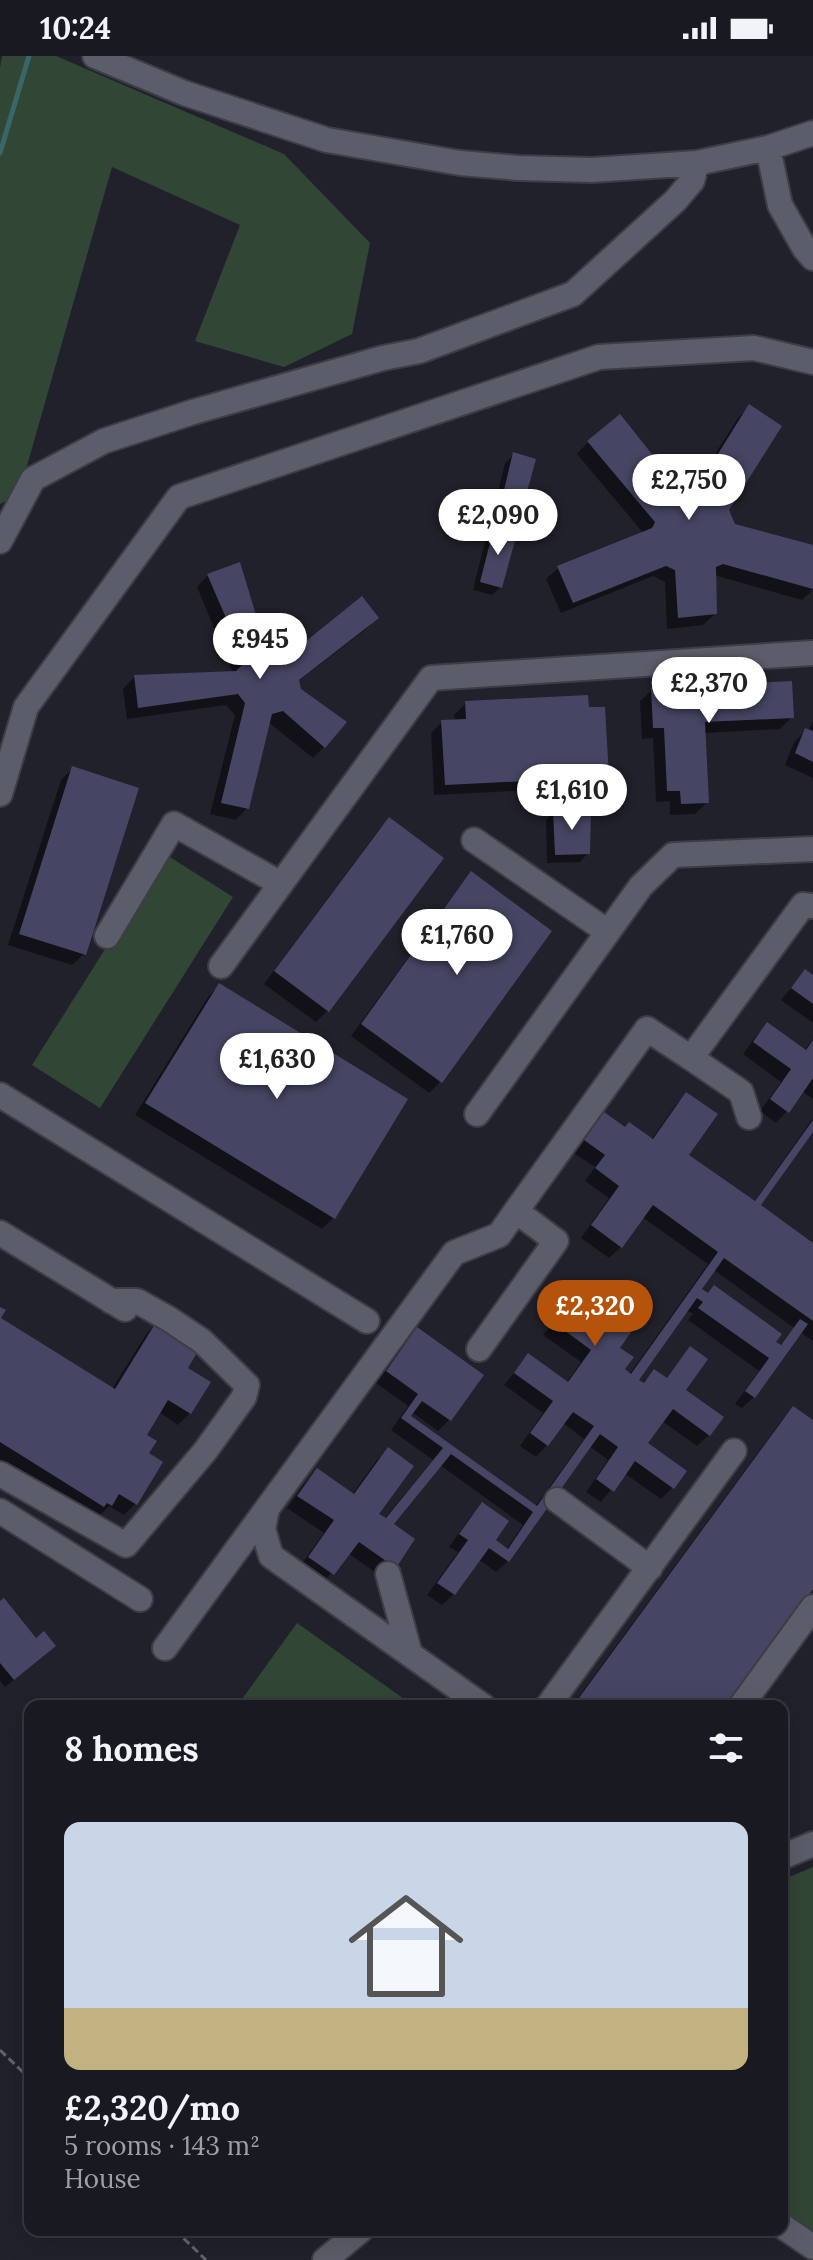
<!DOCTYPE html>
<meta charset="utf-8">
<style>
:root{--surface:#191921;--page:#26262e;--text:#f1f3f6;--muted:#9fa0a5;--line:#37383f;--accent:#b45309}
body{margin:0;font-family:Lora,serif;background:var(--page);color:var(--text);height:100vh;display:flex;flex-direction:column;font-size:30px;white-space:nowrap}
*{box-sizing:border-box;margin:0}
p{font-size:26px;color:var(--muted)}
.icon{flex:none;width:44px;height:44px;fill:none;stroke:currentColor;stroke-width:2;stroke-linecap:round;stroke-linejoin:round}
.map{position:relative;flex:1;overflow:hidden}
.sheet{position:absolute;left:24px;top:1644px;width:764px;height:536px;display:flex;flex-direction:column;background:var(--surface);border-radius:16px;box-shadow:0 8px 32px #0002,0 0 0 2px var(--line)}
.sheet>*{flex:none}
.price{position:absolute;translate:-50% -68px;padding:0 18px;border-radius:28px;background:#fff;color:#222;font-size:26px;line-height:52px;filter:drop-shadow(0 2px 4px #0008)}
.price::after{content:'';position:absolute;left:50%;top:48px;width:24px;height:18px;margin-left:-12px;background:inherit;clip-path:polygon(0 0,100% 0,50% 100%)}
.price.current{background:var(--accent);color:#fff}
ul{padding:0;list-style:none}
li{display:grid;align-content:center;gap:16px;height:424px;padding:0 40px}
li+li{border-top:2px solid var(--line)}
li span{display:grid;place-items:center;height:248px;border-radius:16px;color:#555}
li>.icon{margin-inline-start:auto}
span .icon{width:144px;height:144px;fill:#fffc;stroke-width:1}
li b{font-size:34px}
h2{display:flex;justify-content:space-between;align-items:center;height:96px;padding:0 40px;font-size:34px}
.status{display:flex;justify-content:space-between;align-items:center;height:56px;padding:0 40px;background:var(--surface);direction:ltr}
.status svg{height:22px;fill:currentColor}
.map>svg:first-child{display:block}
.green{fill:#324635}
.shadow{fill:#0007;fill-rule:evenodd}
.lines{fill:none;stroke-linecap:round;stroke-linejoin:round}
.stream{stroke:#396668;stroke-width:5}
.building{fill:#464664}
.minor-casing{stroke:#3d3d46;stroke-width:28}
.path{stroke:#63636d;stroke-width:3;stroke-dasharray:8 4;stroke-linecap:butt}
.minor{stroke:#5c5d6a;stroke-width:24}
</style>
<div class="status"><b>10:24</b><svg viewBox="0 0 49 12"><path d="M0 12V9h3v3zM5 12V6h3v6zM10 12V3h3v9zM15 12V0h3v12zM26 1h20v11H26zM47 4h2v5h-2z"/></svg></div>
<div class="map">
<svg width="813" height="2204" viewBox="0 0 813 2204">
<rect width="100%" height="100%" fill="#21212c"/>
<!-- green -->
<path class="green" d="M2,0H56L284,98L370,187L352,278L284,311L195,285L240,169L112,111L19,438L0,448V12Z
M165,798L233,841L100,1052L32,1009Z
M297,1567L414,1650H237Z
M813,1811V2181L782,2159V1824Z"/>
<!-- shadow -->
<path class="shadow" d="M750,350L727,454L733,470L813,491V533L802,544L714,519L715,558L703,569L667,573L665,526L653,520L561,557L546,523L558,512L644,478L577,398L588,386L682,439H689L738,362Z
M514,398L516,468L508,477L501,531L492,539L473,534L486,481L494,474L489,472L505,407Z
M208,519L268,604L281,608L376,562L365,574L297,626L324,691L313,702L268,666L247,752L236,764L210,758L235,659L226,649L127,663L123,633L134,621L233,617L197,531Z
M652,634L792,661L780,673L703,677L707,746L695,758L670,759V745L656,746L653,682L642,683L640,645Z
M466,647L607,720L595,731L434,739L431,677L442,666L455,665L454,659Z
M813,665V722L785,709L794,686L806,674L808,675Z
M72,713L84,898L72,909L8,889L61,724Z
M554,756L588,797L580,806L547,807L546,764Z
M389,764L441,802L327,955L316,966L264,928L378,775Z
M471,818L440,1026L429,1037L351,980L460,830Z
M805,915L813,921V967L781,944Z
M219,929L405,1043L333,1162L322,1173L135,1059L208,941Z
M767,968L804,995L813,983V1043L802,1035L787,1055L776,1067L760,1055L781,1026L743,998L756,980Z
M687,1038V1099L753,1147L813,1062V1073L758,1150L813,1189V1285L800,1276L754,1341L742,1352L735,1348L759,1315L688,1264L693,1258L686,1254L636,1324L642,1328L654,1316L665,1324L690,1293L684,1335L709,1379L697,1390L662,1365L646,1388L672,1432L661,1443L624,1417L601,1446L586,1436L608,1404L589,1390L508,1505L496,1516L478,1503L454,1538L442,1549L427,1539L458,1496L449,1491L471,1460L483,1449L493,1484L506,1494L523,1469L440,1409L391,1468L413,1484L383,1522L348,1497L321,1529L298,1513L324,1477L287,1452L306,1426L317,1415L352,1439L376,1405L388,1394L376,1458L384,1463L433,1404L391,1374L408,1350L376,1327L406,1286L417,1274L449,1364L438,1375L413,1357L408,1361L535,1451L584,1383L563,1367L547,1389L536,1401L520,1390L543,1357L504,1329L528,1300L566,1327L581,1306L543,1279L567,1250L602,1275L626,1245L618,1292L622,1314L629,1319L708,1208L642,1161L621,1191L609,1202L581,1182L609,1142L585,1125L595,1111L574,1097L593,1070L605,1059L624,1073L651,1084L675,1050ZM714,1214L794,1272L779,1290L700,1234Z
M0,1264L112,1333L147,1277L158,1266L185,1312L190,1357L178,1369L159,1356L144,1380L135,1448L124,1459L109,1450L99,1460L94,1457L91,1461L0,1405Z
M793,1352L813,1367V1529L724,1650H572L782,1364Z
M0,1548L36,1585L45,1599L5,1631L0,1625Z"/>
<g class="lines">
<!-- stream -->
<path class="stream" d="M0,97L29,0"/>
</g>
<!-- building -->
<path class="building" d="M749,348L782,370L729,454L735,468L813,489V533L723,508L716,511L717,558L678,562L675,514L666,510L573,547L557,510L652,472L655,466L587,385L620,358L683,437L693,438Z
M513,396L536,403L518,469L497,464Z
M494,471L517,477L502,532L480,526Z
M240,506L269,602L280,606L362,540L379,562L299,624L301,633L347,666L325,692L283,655L272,658L249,753L221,747L245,647L238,638L138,652L134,619L236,615L245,606L207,518Z
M792,625L794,662L705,666L709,747L681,748L680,735H667L664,672H653L651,632Z
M588,639L589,651H605L609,721L445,729L441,664L466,663L465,645Z
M805,672L813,675V706L795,697Z
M72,710L139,732L86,899L19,878Z
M591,753L590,798L555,799L553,754Z
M389,761L444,802L329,956L274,915Z
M471,815L552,875L442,1027L361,968Z
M805,913L813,919V948L791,932Z
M219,927L408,1043L335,1163L145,1047Z
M767,966L806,994L813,984V1022L789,1057L770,1043L791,1013L753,986Z
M686,1036L718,1058L689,1099L755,1145L813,1064V1076L761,1149L813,1187V1265L724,1202L702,1233L708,1237L714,1229L782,1278L776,1286L781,1289L800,1263L808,1268L755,1342L745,1335L769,1302L698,1252L703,1246L697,1242L639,1324L644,1327L654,1313L667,1322L690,1290L708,1303L686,1334L724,1361L710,1380L673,1353L648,1387L687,1415L674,1433L635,1405L614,1436L596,1423L618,1391L600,1378L509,1506L489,1492L455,1539L437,1527L468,1484L459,1478L482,1446L509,1465L496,1484L508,1493L533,1456L451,1398L394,1468L415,1483L396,1512L359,1486L334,1519L308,1501L334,1464L297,1440L317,1412L354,1438L388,1391L414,1410L379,1458L386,1462L443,1392L401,1362L418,1338L386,1315L417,1271L484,1319L451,1365L422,1345L411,1360L537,1450L594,1370L573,1356L548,1390L530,1377L553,1345L514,1317L528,1297L568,1326L591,1294L553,1266L566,1247L604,1274L626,1243L645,1256L620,1292L634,1301L625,1313L631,1318L718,1196L653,1149L622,1192L591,1169L619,1130L595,1112L605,1099L584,1084L604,1056L625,1071L629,1066L653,1083Z
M0,1251L6,1254L1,1262L115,1333L158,1263L201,1290L188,1312L211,1326L191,1358L168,1344L147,1379L157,1385L149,1397L163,1406L137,1449L119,1438L112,1450L107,1447L104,1451L0,1386Z
M793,1350L813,1364V1533L727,1650H573Z
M4,1542L36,1582L44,1575L56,1590L14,1624L0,1607V1545Z"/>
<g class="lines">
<defs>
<path id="minor" d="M95,0L184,37L327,84L460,107L518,112L592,114L697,107L768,92L813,77
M768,92L780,149L805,193L813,202
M0,485L33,423L104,385L193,356L383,302L419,295L573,238L675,145L692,125L697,107
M0,738L26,651L179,441L599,301L754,292L813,306
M474,784L608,876
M107,880L174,768L281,828
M221,910L431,622L813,597
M691,1002L741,1036L749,1061
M0,1039L367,1265
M477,1058L641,830L673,799L813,793
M516,1155L647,973L691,1002L803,849L813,850
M0,1177L125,1253
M0,1418L126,1489L206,1394L244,1341L247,1329L202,1285L169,1263L137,1245H111
M557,1444L650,1512
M267,1453L263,1473L271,1500L483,1650
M0,1455L140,1543
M388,1518L410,1598
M165,1592L454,1197L499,1179L516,1155L556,1185L479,1293
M548,1650L734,1395
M741,1650L813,1551
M782,1801L813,1788
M782,2170L813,2191
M325,2204L361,2174"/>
</defs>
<!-- minor casing -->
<use href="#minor" class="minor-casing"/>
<!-- path -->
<path class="path" d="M0,1994L30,2023
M175,2174L206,2204"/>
<!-- minor -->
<use href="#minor" class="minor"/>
</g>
</svg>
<b class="price" style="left:689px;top:466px">£2,750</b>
<b class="price" style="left:498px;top:501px">£2,090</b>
<b class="price" style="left:260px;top:625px">£945</b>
<b class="price" style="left:709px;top:669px">£2,370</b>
<b class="price" style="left:572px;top:776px">£1,610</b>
<b class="price" style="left:457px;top:921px">£1,760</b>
<b class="price" style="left:277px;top:1045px">£1,630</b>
<b class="price current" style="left:595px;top:1292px">£2,320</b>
<section class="sheet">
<h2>8 homes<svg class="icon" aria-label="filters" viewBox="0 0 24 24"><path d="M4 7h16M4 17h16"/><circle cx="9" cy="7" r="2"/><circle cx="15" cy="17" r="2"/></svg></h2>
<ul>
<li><span style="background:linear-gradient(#c9d6e8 75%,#c2b280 0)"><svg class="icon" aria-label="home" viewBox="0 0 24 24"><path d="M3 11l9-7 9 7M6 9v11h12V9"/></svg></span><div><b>£2,320/mo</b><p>5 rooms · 143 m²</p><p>House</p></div></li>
</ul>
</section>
</div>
